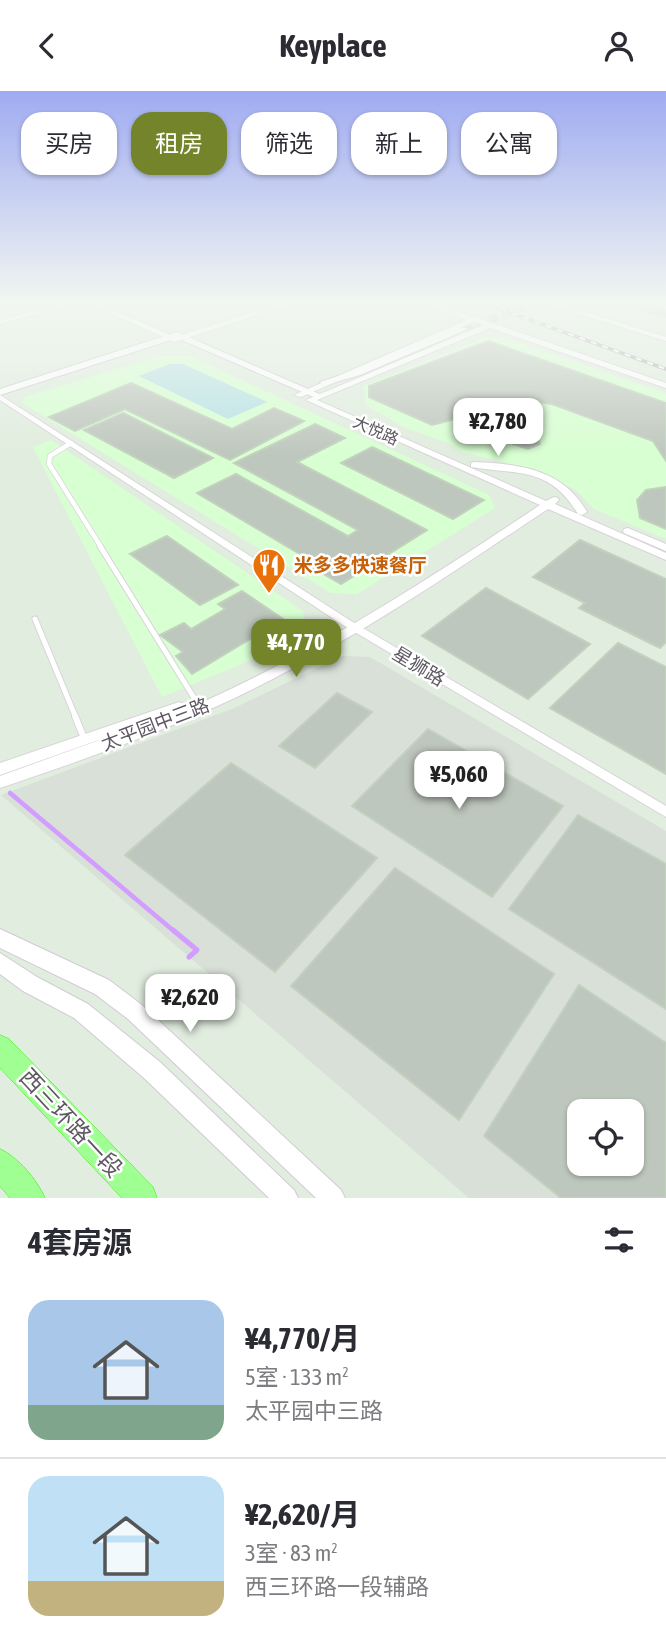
<!DOCTYPE html>
<html lang="zh">
<meta charset="utf-8">
<style>
:root{--surface:#fff;--page:#f7f7f7;--text:#2b2b33;--muted:#7c7c81;--line:#e1e1e2;--accent:#73842b}
body{margin:0;font-family:"Asap Condensed","Noto Sans SC",sans-serif;background:var(--page);color:var(--text);height:100vh;display:flex;flex-direction:column;font-size:26px;white-space:nowrap}
*{box-sizing:border-box;margin:0}
p{font-size:23px;color:var(--muted)}
.icon{flex:none;width:38px;height:38px;fill:none;stroke:currentColor;stroke-width:2;stroke-linecap:round;stroke-linejoin:round}
.map{position:relative;height:1107px;overflow:hidden}
.drawer{display:flex;flex-direction:column;background:var(--surface);flex:1}
.drawer>*{flex:none}
.top-card{position:absolute;left:21px;top:21px;width:625px;height:63px;display:flex;gap:14px}
.controls{position:absolute;left:567px;top:1008px;display:grid;gap:14px}
.controls a{display:grid;place-items:center;width:77px;height:77px;border-radius:14px;background:var(--surface);box-shadow:0 2px 5px #0004;font-size:35px}
.price{position:absolute;translate:-50% -60px;padding:0 16px;border-radius:14px;background:#fff;color:#222;font-size:23px;line-height:46px;filter:drop-shadow(0 2px 4px #0008)}
.price::after{content:'';position:absolute;left:50%;top:42px;width:21px;height:16px;margin-left:-10px;background:inherit;clip-path:polygon(0 0,100% 0,50% 100%)}
.price.active{background:var(--accent);color:#fff}
ul{padding:0;list-style:none}
li{display:flex;align-items:center;gap:21px;height:175px;padding:0 28px}
li+li{border-top:2px solid var(--line)}
li span{display:grid;place-items:center;flex:none;width:196px;height:140px;border-radius:21px;color:#555}
li>.icon{margin-inline-start:auto}
span .icon{width:84px;height:84px;fill:#fffc;stroke-width:1}
li b{font-size:30px}
h2{display:flex;justify-content:space-between;align-items:center;height:84px;padding:0 28px;font-size:30px}
.tag{padding:0 24px;border-radius:21px;background:var(--surface);box-shadow:0 2px 5px #0004;font-size:24px;line-height:63px}
.tag.active{background:var(--accent);color:#fff}
header{display:flex;justify-content:space-between;align-items:center;height:91px;padding:0 28px;background:var(--surface);font-size:32px;font-weight:700}
.map>svg:first-child{display:block}
.commercial{fill:#d8ffd2}
.industrial{fill:#d8e0d7;fill-rule:evenodd}
.green{fill:#bae2e6}
.lines{fill:none;stroke-linecap:round;stroke-linejoin:round}
.stream-far1{stroke:#d29dff;stroke-width:4.5}
.stream{stroke:#d29dff;stroke-width:5}
.building{fill:#bec7bd;stroke:#c2d1be;stroke-width:2;fill-rule:evenodd}
.secondary-tunnel{stroke:#c0c8c0;stroke-width:9;stroke-dasharray:9 4.5;stroke-linecap:butt}
.service-far2-casing{stroke:#d9d3da;stroke-width:6}
.service-far1-casing{stroke:#d9d3da;stroke-width:7}
.service-casing{stroke:#d9d3da;stroke-width:8}
.minor-casing{stroke:#d9d3da;stroke-width:2}
.tertiary-casing{stroke:#d9d3da;stroke-width:2}
.secondary-casing{stroke:#d2cad5;stroke-width:2}
.trunk-casing{stroke:#32ec00;stroke-width:1}
.service-far2{stroke:#fff;stroke-width:4.5}
.service-far1{stroke:#fff;stroke-width:5}
.service{stroke:#fff;stroke-width:6}
.minor{fill:#fff;fill-rule:evenodd}
.tertiary{fill:#fff;fill-rule:evenodd}
.secondary{fill:#fff;fill-rule:evenodd}
.trunk{fill:#a0ff93;fill-rule:evenodd}
.rail-casing{stroke:#b2b1b3;stroke-width:3.5}
.rail{stroke:#fff;stroke-width:2;stroke-dasharray:6;stroke-linecap:butt}
.labels{text-anchor:middle;stroke-width:5;stroke-linejoin:round;paint-order:stroke}
.far-street-label{font-size:16px;fill:#5e5862;stroke:#fff}
.food-label{font-size:19px;font-weight:bold;fill:#c56008;stroke:#fff;text-anchor:start}
.street-label{font-size:19px;fill:#5e5862;stroke:#fff}
.near-street-label{font-size:23px;fill:#5e5862;stroke:#fff}
</style>
<header><svg class="icon" aria-label="back" viewBox="0 0 24 24"><path d="M15 5l-7 7 7 7"/></svg>Keyplace<svg class="icon" aria-label="person" viewBox="0 0 24 24"><circle cx="12" cy="8" r="4"/><path d="M4 21q1-7 8-7t8 7"/></svg></header>
<div class="map">
<svg width="666" height="1107" viewBox="0 0 666 1107">
<rect width="100%" height="100%" fill="#e1eddf"/>
<!-- commercial -->
<path class="commercial" d="M487,246L506,247L666,302V448L594,418L576,399L539,380L462,361L448,352L403,336L366,314L363,295Z
M159,265H191L489,404L495,417L357,503L331,502L22,312L25,306Z
M51,349L303,520L306,537L251,569L162,606L33,356Z"/>
<!-- industrial -->
<path class="industrial" d="M342,565L370,566L666,740V1107H469L1,704L232,618ZM579,1020H632V1073H579Z"/>
<!-- green -->
<path class="green" d="M170,273H183L267,311L228,328L139,285Z"/>
<g class="lines">
<!-- stream-far1 -->
<path class="stream-far1" d="M10,702L175,841"/>
<!-- stream -->
<path class="stream" d="M173,839L197,859L189,866"/>
</g>
<!-- building -->
<path class="building" d="M636,210L653,213L650,215L666,220V226L627,215Z
M488,250L666,312V370L653,350L552,313L524,309H494L474,316L471,324L432,334L369,306V295Z
M131,292L232,338L274,317L304,330L230,369L125,318L75,340L49,326Z
M123,322L213,367L174,387L84,339Z
M315,333L345,347L297,371L427,439L341,493L303,471L308,468L197,402L236,383L348,445L358,439L234,372Z
M526,344L538,348L540,353L528,358L513,353L514,347Z
M372,356L484,409L453,428L341,372Z
M666,396V438L640,427L637,409L646,399Z
M167,445L238,494L200,514L130,463Z
M580,449L666,488V551L660,557L579,517L585,512L533,486Z
M486,497L590,553L528,608L422,545Z
M242,500L283,528L192,583L176,565L183,561L160,544L184,532L191,538L225,518L218,513Z
M618,552L666,576V683L550,617Z
M337,602L372,621L315,677L279,655Z
M428,638L563,715L492,806L352,715Z
M231,672L377,767L275,881L125,764Z
M578,724L666,773V918L509,818Z
M395,777L554,883L459,1029L291,895Z
M579,894L666,952V1107H561L484,1045ZM579,1020H632V1073H579Z"/>
<g class="lines">
<!-- secondary-tunnel -->
<path class="secondary-tunnel" d="M464,238L541,210"/>
<defs>
<path id="service-far2" d="M71,352L50,365L49,373L101,456"/>
<path id="service-far1" d="M100,455L196,610
M35,528L76,627"/>
<path id="service" d="M75,625L84,647"/>
<path id="minor" d="M72,210H83L0,233V229Z
M0,304L351,530L666,715V726L343,534L0,309Z"/>
<path id="tertiary" d="M83,210H92L175,246L288,210H299L175,251Z
M417,210H428L666,292V297L490,237L317,309L546,410L554,406L558,407L559,409L555,413L666,462V469L548,418C452,482 357,547 253,598C175,637 83,669 0,697V685L169,624L0,684V672L179,611L184,613L186,616L184,619C311,565 426,490 540,414L306,309L483,234L474,231L301,306L294,304L467,229Z
M538,210H549L666,246V250Z
M474,371C520,373 563,378 587,421L582,424L578,423C549,375 519,384 471,376V372Z
M628,437L666,453V460L624,442L623,440L624,438Z"/>
<path id="secondary" d="M461,236L468,238L360,284L325,294L320,291L354,280Z
M177,241L324,305L316,307L177,247L0,304V298Z
M0,838L109,889L142,914L341,1099L345,1107H316L128,928L95,903L0,857Z
M0,862L37,886L88,913L160,971L294,1099L298,1107H269L144,987L74,927L23,900L0,883Z"/>
<path id="trunk" d="M0,944L9,948L153,1096L157,1107H122L0,977Z
M0,1058C18,1066 37,1089 45,1107H10L0,1095Z"/>
</defs>
<!-- service-far2 casing -->
<use href="#service-far2" class="service-far2-casing"/>
<!-- service-far1 casing -->
<use href="#service-far1" class="service-far1-casing"/>
<!-- service casing -->
<use href="#service" class="service-casing"/>
<!-- minor casing -->
<use href="#minor" class="minor-casing"/>
<!-- tertiary casing -->
<use href="#tertiary" class="tertiary-casing"/>
<!-- secondary casing -->
<use href="#secondary" class="secondary-casing"/>
<!-- trunk casing -->
<use href="#trunk" class="trunk-casing"/>
<!-- service-far2 -->
<use href="#service-far2" class="service-far2"/>
<!-- service-far1 -->
<use href="#service-far1" class="service-far1"/>
<!-- service -->
<use href="#service" class="service"/>
<!-- minor -->
<use href="#minor" class="minor"/>
<!-- tertiary -->
<use href="#tertiary" class="tertiary"/>
<!-- secondary -->
<use href="#secondary" class="secondary"/>
<!-- trunk -->
<use href="#trunk" class="trunk"/>
<defs>
<path id="rail" d="M478,210L666,278"/>
</defs>
<!-- rail casing -->
<use href="#rail" class="rail-casing"/>
<!-- rail -->
<use href="#rail" class="rail"/>
</g>
<!-- sky -->
<linearGradient id="sky" x2="0" y2="1"><stop stop-color="#9fabf1"/><stop offset="0.58" stop-color="#f2f7f1"/><stop offset="1" stop-color="#f2f7f1" stop-opacity="0"/></linearGradient>
<rect width="666" height="365" fill="url(#sky)"/>
<!-- icons -->
<defs>
<symbol id="restaurant-pin" viewBox="-11 -11 22 30"><path d="M0 17L-7.5 6A9.5 9.5 0 1 1 7.5 6Z" fill="#e8710a" stroke="#fff"/><path d="M-5-6h1v4h1v-4h1v4h1v-4h1v5L-1.5 .5V6h-2V.5L-5-1ZM5-6V6H3V1.5H1.5Q1.5-4 5-6Z" fill="#fff"/></symbol>
</defs>
<g fill-rule="evenodd">
<use href="#restaurant-pin" x="250" y="455" width="38" height="52"/>
</g>
<g class="labels">
<!-- far-street labels -->
<g class="far-street-label">
<text transform="translate(376 339) rotate(24)" y="6">大悦路</text>
</g>
<!-- food labels -->
<g class="food-label">
<text x="294" y="481">米多多快速餐厅</text>
</g>
<!-- street labels -->
<g class="street-label">
<text transform="translate(419 575) rotate(31)" y="7">星狮路</text>
<text transform="translate(155 633) rotate(-21)" y="7">太平园中三路</text>
</g>
<!-- near-street labels -->
<g class="near-street-label">
<text transform="translate(71 1032) rotate(47)" y="8">西三环路一段</text>
</g>
</g>
</svg>
<div class="controls">
<a><svg class="icon" aria-label="locate" viewBox="0 0 24 24"><circle cx="12" cy="12" r="6"/><path d="M12 2v4M12 18v4M2 12h4M18 12h4"/></svg></a>
</div>
<b class="price" style="left:498px;top:367px">¥2,780</b>
<b class="price active" style="left:296px;top:588px">¥4,770</b>
<b class="price" style="left:459px;top:720px">¥5,060</b>
<b class="price" style="left:190px;top:943px">¥2,620</b>
<div class="top-card">
<a class="tag">买房</a>
<a class="tag active">租房</a>
<a class="tag">筛选</a>
<a class="tag">新上</a>
<a class="tag">公寓</a>
</div>
</div>
<section class="drawer">
<h2>4套房源<svg class="icon" aria-label="filters" viewBox="0 0 24 24"><path d="M4 7h16M4 17h16"/><circle cx="9" cy="7" r="2"/><circle cx="15" cy="17" r="2"/></svg></h2>
<ul>
<li><span style="background:linear-gradient(#a9c7e8 75%,#7fa58c 0)"><svg class="icon" aria-label="home" viewBox="0 0 24 24"><path d="M3 11l9-7 9 7M6 9v11h12V9"/></svg></span><div><b>¥4,770/月</b><p>5室 · 133 m²</p><p>太平园中三路</p></div></li>
<li><span style="background:linear-gradient(#bfe0f5 75%,#c2b280 0)"><svg class="icon" aria-label="home" viewBox="0 0 24 24"><path d="M3 11l9-7 9 7M6 9v11h12V9"/></svg></span><div><b>¥2,620/月</b><p>3室 · 83 m²</p><p>西三环路一段辅路</p></div></li>
</ul>
</section>
